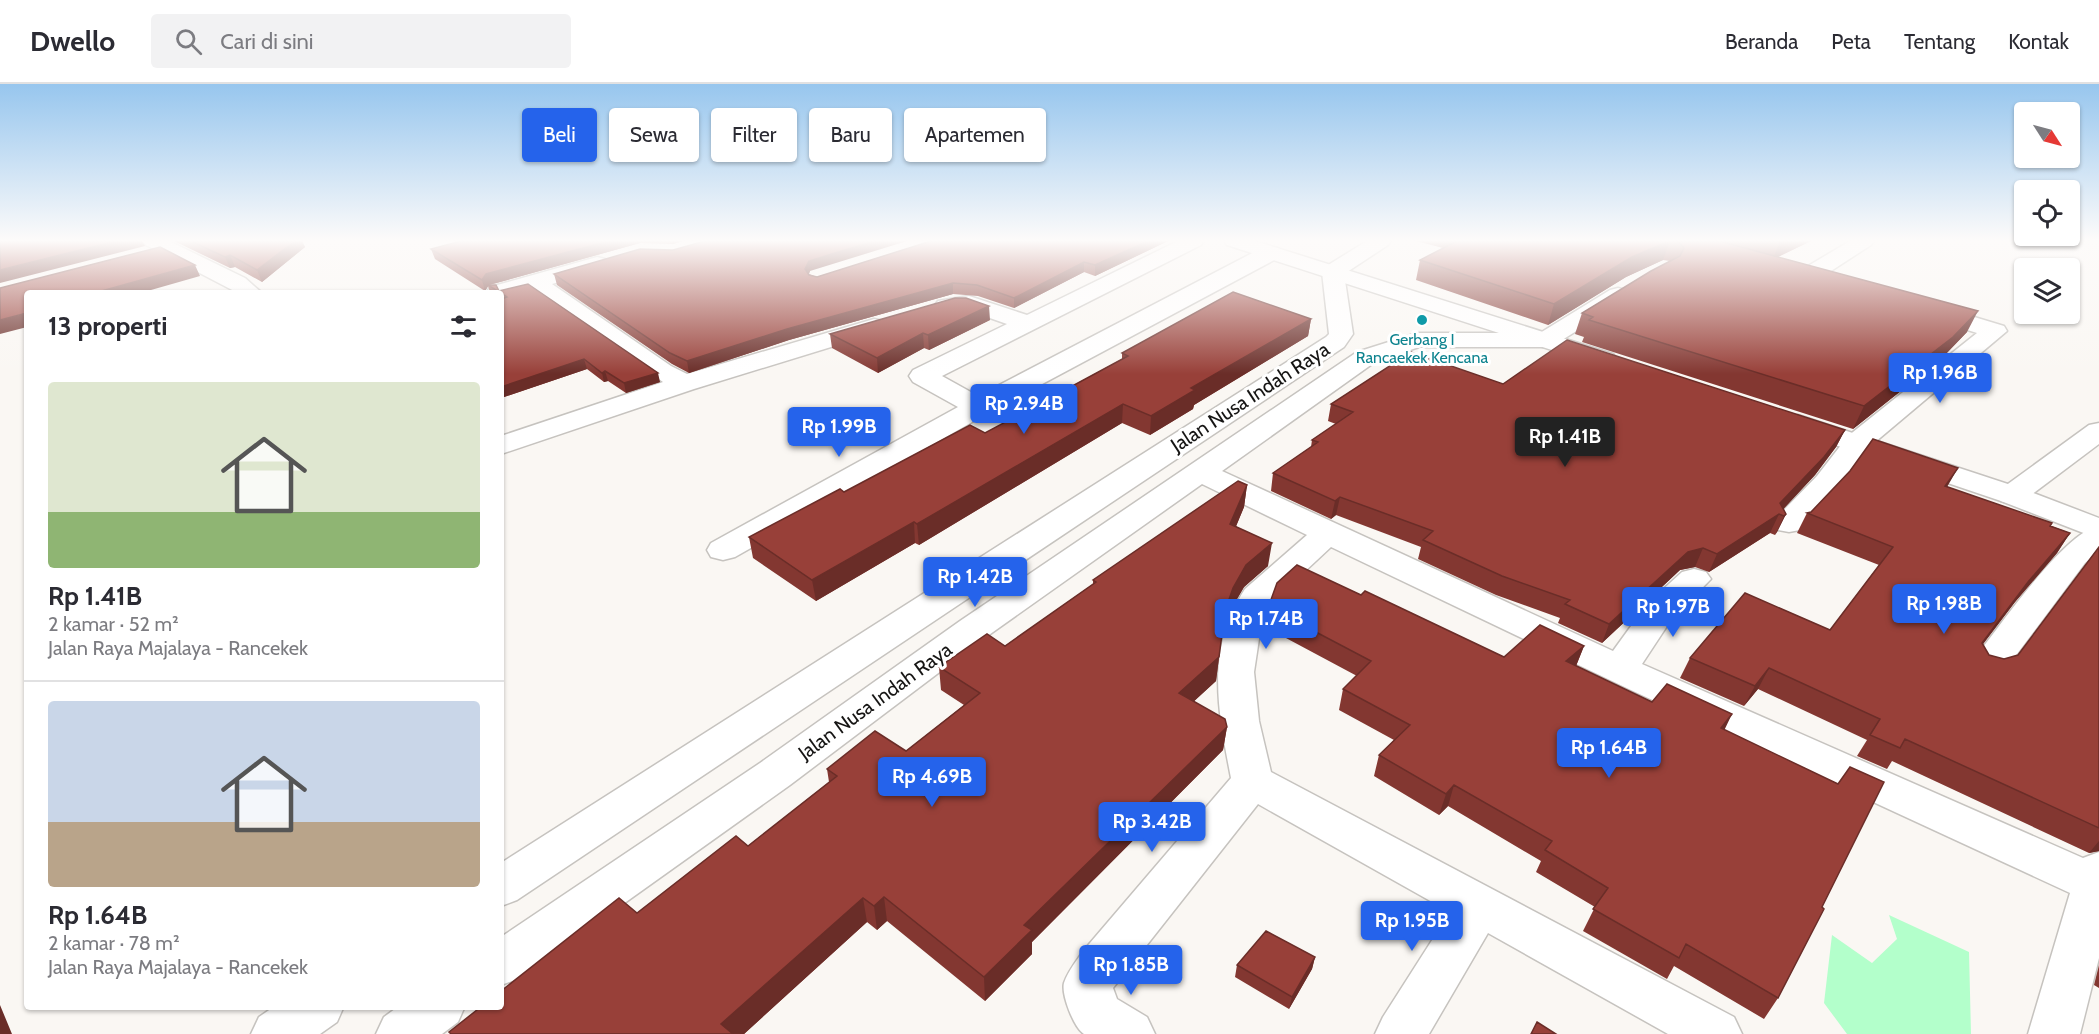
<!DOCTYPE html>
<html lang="id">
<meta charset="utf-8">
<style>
:root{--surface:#fff;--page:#f2f2f3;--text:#2b2b33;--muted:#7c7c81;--line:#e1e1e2;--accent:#2563eb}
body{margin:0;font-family:Cabin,sans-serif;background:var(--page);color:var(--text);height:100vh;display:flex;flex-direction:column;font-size:22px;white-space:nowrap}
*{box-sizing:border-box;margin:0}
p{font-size:20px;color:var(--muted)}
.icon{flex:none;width:33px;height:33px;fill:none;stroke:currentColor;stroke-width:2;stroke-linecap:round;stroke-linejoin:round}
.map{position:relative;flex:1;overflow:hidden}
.sheet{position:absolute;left:24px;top:206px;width:480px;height:720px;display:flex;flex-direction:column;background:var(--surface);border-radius:6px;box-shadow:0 2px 4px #0004}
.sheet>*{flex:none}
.top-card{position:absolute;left:522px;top:24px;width:570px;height:54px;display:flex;gap:12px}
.needle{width:39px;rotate:126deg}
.controls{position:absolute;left:2014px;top:18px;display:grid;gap:12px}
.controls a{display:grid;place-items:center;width:66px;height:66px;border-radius:6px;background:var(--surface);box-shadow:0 2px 4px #0004;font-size:30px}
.price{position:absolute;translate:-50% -51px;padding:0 14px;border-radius:6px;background:var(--accent);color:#fff;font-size:20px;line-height:39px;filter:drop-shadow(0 2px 3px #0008)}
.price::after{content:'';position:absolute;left:50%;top:36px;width:18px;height:14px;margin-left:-9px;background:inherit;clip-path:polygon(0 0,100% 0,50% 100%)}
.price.current{background:#222;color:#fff}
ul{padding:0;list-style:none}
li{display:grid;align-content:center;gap:12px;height:318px;padding:0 24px}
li+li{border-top:2px solid var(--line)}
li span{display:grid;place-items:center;height:186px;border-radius:6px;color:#555}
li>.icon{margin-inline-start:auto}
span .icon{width:108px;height:108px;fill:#fffc;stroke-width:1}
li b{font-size:26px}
h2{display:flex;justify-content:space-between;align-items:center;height:72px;padding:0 24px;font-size:26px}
.pill{padding:0 21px;border-radius:6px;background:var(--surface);box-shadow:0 2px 4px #0004;font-size:21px;line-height:54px}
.pill.current{background:var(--accent);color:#fff}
header{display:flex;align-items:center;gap:36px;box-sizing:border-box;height:84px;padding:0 30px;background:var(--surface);border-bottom:2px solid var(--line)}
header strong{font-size:28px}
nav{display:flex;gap:33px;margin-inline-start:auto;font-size:21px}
.search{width:420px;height:54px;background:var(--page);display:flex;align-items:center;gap:15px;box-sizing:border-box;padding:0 21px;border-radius:6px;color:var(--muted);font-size:22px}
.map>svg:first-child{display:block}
.green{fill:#b3ffcb}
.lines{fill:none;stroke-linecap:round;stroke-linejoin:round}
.minor-casing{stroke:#c6c3bf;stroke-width:3}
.major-casing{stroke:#c6c3bf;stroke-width:3}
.minor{fill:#fff;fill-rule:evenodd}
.major{fill:#fff;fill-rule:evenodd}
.wall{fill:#833731}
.shaded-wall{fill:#6a2d28}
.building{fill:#984039;stroke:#6a2d28;stroke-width:1.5}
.culture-dot{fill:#0f9aa8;stroke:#fff;stroke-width:2}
.labels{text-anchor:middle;stroke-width:6;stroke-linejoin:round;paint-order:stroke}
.far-culture-label{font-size:16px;fill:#0d838f;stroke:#fff}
.street-label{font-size:20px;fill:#161514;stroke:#fff}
</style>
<header>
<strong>Dwello</strong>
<div class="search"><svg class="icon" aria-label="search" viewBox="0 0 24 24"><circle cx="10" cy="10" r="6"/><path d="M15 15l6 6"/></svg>Cari di sini</div>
<nav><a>Beranda</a><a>Peta</a><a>Tentang</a><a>Kontak</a></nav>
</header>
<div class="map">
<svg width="2099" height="950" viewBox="0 0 2099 950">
<rect width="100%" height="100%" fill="#faf7f3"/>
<!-- green -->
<path class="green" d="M1889,831L1969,868L1971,950H1847L1824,919L1832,851L1872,879L1897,855Z"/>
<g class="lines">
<defs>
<path id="minor" d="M143,157H169L245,194L261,208H236L146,161Z
M1178,157H1204L1201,161L942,292L978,312L1262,164L1270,163L1278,164L1281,169L1278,174L988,329L735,473L723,476L711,473L707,466L711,459L958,323L913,298L909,292L913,286L1007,240L967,226L946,229L938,227L934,222L938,217L969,212L1027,231Z
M1367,157H1391L1388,161L1344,190L1353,250L1344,263L517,816L501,822V779L1326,253L1329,250L1322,188L1325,183Z
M1850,157H1874L1871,161L1814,198L1806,200L1798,198L1795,193L1798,188Z
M597,173L605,175L608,180L605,185L552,200L671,282L687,290L874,235L883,237L886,242L883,247L694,305L501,370V352L663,298L531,206L501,214V208H487L490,203Z
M1618,204L1626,206L1629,211L1626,216L1554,261L1545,263H1419L1375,278L1222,387L1613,567L1647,520L1682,488L1694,485L1706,488L1711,495L1671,536L1642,580L2083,774L2099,768V874L2080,950H2028L2070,809L1633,607L1331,463L1272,518L1260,548L1254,588L1259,637L1271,688L1734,933L1742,950H1668L1488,849L1429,950H1375L1383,933L1450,828L1258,720L1113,904L1117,915L1147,933L1155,950H1084C1074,944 1061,910 1064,899C1068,887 1077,876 1084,866L1231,694C1218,627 1205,566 1245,505L1307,451L1202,400L986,553L790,701L518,895L501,901V853L760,679L960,537L1357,268L1417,249H1540L1610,206Z
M1928,219L2004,242L2007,247L1868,364L1839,404L1800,446L1789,448L1778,446L1773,439L1778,432L1817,392L1848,352L1977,249L1920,231L1916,226L1920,221Z
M2099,339V360L2023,417L2012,420L2001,417L1997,411L2001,405L2089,341Z
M2099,441V467L2085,479L2002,590L1989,594L1976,590L1970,581L1976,572C2002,540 2062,451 2099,441Z
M275,922H344L337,938L320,950H251L259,933Z
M399,922H465L458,938L442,950H376L384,933Z"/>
<path id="major" d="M1224,157H1255L1613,270L1617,275L1613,280L1604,283L1595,280L1227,161Z
M1798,331L2023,405L2099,434V455L2001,417L1788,345L1784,339L1788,333Z"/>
</defs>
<!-- minor casing -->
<use href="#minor" class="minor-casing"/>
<!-- major casing -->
<use href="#major" class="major-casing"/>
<!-- minor -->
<use href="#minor" class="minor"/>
<!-- major -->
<use href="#major" class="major"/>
</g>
<!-- wall -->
<path class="wall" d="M174,157H302L305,163L262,198L235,183L230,184Z
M461,157H683L673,160L640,159L489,201L660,298L626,309L608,297L604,298L587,285L501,314V208H490L488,202L485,207L435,175L431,165Z
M931,157H1168L1095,192L1084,188L1014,224L978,212L953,210L789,256L689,289L672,280L557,201L554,190L673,166L810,187L809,190L817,193Z
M1416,157H1811L1778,173L1967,248L1941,275L1853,345L1582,258L1584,253L1575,250L1582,229L1670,177L1663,176L1626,193L1548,241L1416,196L1420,176L1443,164Z
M1311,235L1308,252L1194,321L1193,325L1150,351L1122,339L919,461L915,459L816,517L753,474L749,453L844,408L985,349L1122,275V269Z
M990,236L929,266L924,264L878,289L832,264L830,250Z
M1503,300L1845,346L1836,363L1815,391L1783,425L1786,430L1777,448L1775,451L1770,449L1709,488L1695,483L1680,486L1602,559L1558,539L1560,534L1496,511L1418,475L1421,463L1336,431L1331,435L1271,407L1273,389L1311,363L1312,356L1336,340L1328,337L1331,320Z
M1247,401L1244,423L1236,442L1268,482L1244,503L1230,527L1222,550L1216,597L1194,617L1227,643L1223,666L1032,858V870L985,917L887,837L877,846L867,838L744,950H450L637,829L748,762L829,698L827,685L906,667L964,621L941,606L939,583L1005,562L1093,500V496Z
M1947,403L2070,449L2057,469L2015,518L1982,561L1989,571L2004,575L2018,571L2099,463V767L2089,769L1892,677L1887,685L1857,672L1867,656L1758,605L1744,622L1680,594L1690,574L1830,546L1879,481L1797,449L1807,429Z
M1277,499L1361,511L1504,573L1584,562L1576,582L1652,618L1724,646L1822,823L1778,914L1764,935L1674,882L1667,895L1583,847L1595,823L1536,788L1541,777L1448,722L1439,731L1374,692L1379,671L1394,656L1339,626L1343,605L1357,592L1271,546L1261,555L1264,535Z
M1315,873L1312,885L1289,925L1235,893L1237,881Z
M2099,881V904L2094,901Z"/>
<!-- shaded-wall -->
<path class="shaded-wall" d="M116,157H142L145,162L0,199V186Z
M295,157H302L305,163L262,198L257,186Z
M609,157H640V159L489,201L485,207L482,196L486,190Z
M672,157H683L673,160Z
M874,157H907L810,187L806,195L805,185L809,177Z
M1148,157H1168L1095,192V181Z
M1670,157L1663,176L1626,193L1548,241L1554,220L1632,173Z
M1780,157H1811L1773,175Z
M230,171L235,183L230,184L225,173Z
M1084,178V188L1014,224V214Z
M195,181L200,192L144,208H98Z
M953,199V210L789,256L689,289L687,277L787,245Z
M989,222L990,236L929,266L928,251Z
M1978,227L1967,248L1941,275L1853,345L1864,322Z
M27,229V243L0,250V236Z
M1311,235L1308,252L1194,321L1193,325L1150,351L1151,332L1191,304Z
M923,249L924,264L878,289L877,274Z
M584,275L587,285L501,314V303Z
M605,287L608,297L604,298L602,289Z
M658,289L660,298L626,309L624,299Z
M1123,320L1122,339L919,461L917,440Z
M1845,346L1836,363L1815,391L1777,432L1779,430L1770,449L1709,488L1717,470L1780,419Z
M1958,384L1947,403L1945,402Z
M1247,401L1244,423L1228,462L1230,440Z
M1340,413L1336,431L1331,435L1335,417Z
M1786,430L1777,448L1775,451L1784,432Z
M914,438L915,459L816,517L812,496Z
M2070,449L2057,469L2015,518L1968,580L1982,559L2028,498Z
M1272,459L1268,482L1244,503L1230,527L1222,550L1216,597L1177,633L1179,609L1233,504L1246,481Z
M1703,464L1695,483L1680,486L1602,559L1609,540L1688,468Z
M1274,526L1271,546L1261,555L1264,535Z
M1584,562L1576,582L1566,577Z
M1769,584L1758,605L1744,622L1755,602Z
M1732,630L1722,651L1721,644Z
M1227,643L1223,666L1032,858V870L985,917L984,893L1024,841Z
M1454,701L1448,722L1439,731L1446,710Z
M2099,757V767L2089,769Z
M884,813L887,837L877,846L874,822Z
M863,814L867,838L744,950H725L721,940Z
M1315,873L1312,885L1289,925L1292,913Z
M0,921L12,950H0Z"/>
<!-- building -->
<path class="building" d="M0,157H116L0,186Z
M191,157H295L257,186L230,171L225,173Z
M461,157H609L486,190L482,196L431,165Z
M705,157H874L809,177L805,185L809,191L817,193L931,157H1148L1095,181L1084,178L1014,214L977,201L953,199L787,245L687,277L670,269L554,190L640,165L673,166Z
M1457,157H1669L1632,173L1554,220L1420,176Z
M1671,157H1719L1978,227L1953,253L1864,322L1589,236L1593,233L1582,229L1651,187L1680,172L1684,164L1679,158Z
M160,163L195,181L98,208H27V229L0,236V204Z
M528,200L658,289L624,299L605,287L602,289L584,275L501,303V215L507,213L501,209V208H499L488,201H496L499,207Z
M1233,208L1311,235L1191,304L1195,306L1151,332L1123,320L917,440L914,438L812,496L749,453L840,405L844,408L970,341L985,349L1128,272L1122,269Z
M955,214H966L989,222L928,251L923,249L877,274L830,250Z
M1567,256L1845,346L1824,373L1780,419L1786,430L1784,432L1779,430L1717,470L1703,464L1688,468L1609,540L1565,520L1570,516L1502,492L1423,456L1433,447L1340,413L1335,417L1273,389L1318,358L1312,356L1353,328L1331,320L1411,268L1503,300Z
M1873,355L1958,384L1945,402L2052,439L2050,442L2070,449L2028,498L1982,559L1989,571L2004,575L2018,571L2099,463V744L1905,655L1900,664L1870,651L1880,635L1769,584L1755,602L1690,574L1745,509L1830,546L1893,463L1807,429L1811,428L1850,387Z
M1238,397L1247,401L1230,440L1272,459L1246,481L1233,504L1225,527L1219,573L1179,609L1225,635L1227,643L1024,841L1032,846L984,893L884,813L874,822L863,814L721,940L733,950H451L449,948L482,922H501V907L619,814L637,829L736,752L748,762L837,692L827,685L875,647L906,667L980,609L939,583L987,550L1005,562L1096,498L1093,496Z
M1297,481L1361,511L1365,507L1504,573L1540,541L1584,562L1566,577L1652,618L1667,600L1732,630L1721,644L1838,700L1850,683L1884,698L1822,823L1824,825L1778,914L1686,860L1679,874L1593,825L1608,804L1545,766L1552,757L1454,701L1446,710L1379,671L1410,641L1343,605L1371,577L1274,526L1264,535L1277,499Z
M1266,847L1315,873L1292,913L1237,881Z
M1537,938L1556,950H1531Z"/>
<!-- sky -->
<linearGradient id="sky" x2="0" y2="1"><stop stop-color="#97c6ee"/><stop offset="0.54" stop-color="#fdfbfa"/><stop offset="1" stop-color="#fdfbfa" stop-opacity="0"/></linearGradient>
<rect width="2099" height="290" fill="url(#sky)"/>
<!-- markers -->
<circle class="culture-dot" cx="1422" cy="236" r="6"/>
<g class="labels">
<!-- far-culture labels -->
<g class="far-culture-label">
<text x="1422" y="261">Gerbang I<tspan x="1422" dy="18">Rancaekek Kencana</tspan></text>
</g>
<!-- street labels -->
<g class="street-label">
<text transform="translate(1250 313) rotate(-33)" y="7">Jalan Nusa Indah Raya</text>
<text transform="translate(875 617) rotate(-36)" y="7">Jalan Nusa Indah Raya</text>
</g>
</g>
</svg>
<div class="controls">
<a><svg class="needle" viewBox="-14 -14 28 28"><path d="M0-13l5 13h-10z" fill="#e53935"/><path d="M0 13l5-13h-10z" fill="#7c7c81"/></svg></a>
<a><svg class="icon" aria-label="locate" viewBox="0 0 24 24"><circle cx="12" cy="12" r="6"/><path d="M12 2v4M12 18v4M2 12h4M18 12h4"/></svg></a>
<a><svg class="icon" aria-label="layers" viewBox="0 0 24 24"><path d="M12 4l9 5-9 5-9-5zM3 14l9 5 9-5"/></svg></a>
</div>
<b class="price" style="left:1940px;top:320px">Rp 1.96B</b>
<b class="price" style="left:1024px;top:351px">Rp 2.94B</b>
<b class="price" style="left:839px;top:374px">Rp 1.99B</b>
<b class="price current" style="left:1565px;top:384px">Rp 1.41B</b>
<b class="price" style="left:975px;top:524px">Rp 1.42B</b>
<b class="price" style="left:1944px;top:551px">Rp 1.98B</b>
<b class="price" style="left:1673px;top:554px">Rp 1.97B</b>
<b class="price" style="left:1266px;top:566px">Rp 1.74B</b>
<b class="price" style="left:1609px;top:695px">Rp 1.64B</b>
<b class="price" style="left:932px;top:724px">Rp 4.69B</b>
<b class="price" style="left:1152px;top:769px">Rp 3.42B</b>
<b class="price" style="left:1412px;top:868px">Rp 1.95B</b>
<b class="price" style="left:1131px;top:912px">Rp 1.85B</b>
<div class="top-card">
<a class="pill current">Beli</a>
<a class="pill">Sewa</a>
<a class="pill">Filter</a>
<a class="pill">Baru</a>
<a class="pill">Apartemen</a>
</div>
<section class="sheet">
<h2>13 properti<svg class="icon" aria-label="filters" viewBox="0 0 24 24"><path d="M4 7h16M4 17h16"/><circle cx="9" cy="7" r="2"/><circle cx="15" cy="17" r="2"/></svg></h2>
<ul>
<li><span style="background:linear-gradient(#dfe7d0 70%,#8fb573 0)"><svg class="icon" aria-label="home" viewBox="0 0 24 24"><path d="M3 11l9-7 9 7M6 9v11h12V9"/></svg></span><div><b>Rp 1.41B</b><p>2 kamar · 52 m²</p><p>Jalan Raya Majalaya - Rancekek</p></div></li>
<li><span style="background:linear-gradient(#c9d6e8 65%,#b9a48a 0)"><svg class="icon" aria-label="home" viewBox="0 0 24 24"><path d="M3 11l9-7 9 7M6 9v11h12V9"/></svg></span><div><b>Rp 1.64B</b><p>2 kamar · 78 m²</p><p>Jalan Raya Majalaya - Rancekek</p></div></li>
</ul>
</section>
</div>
